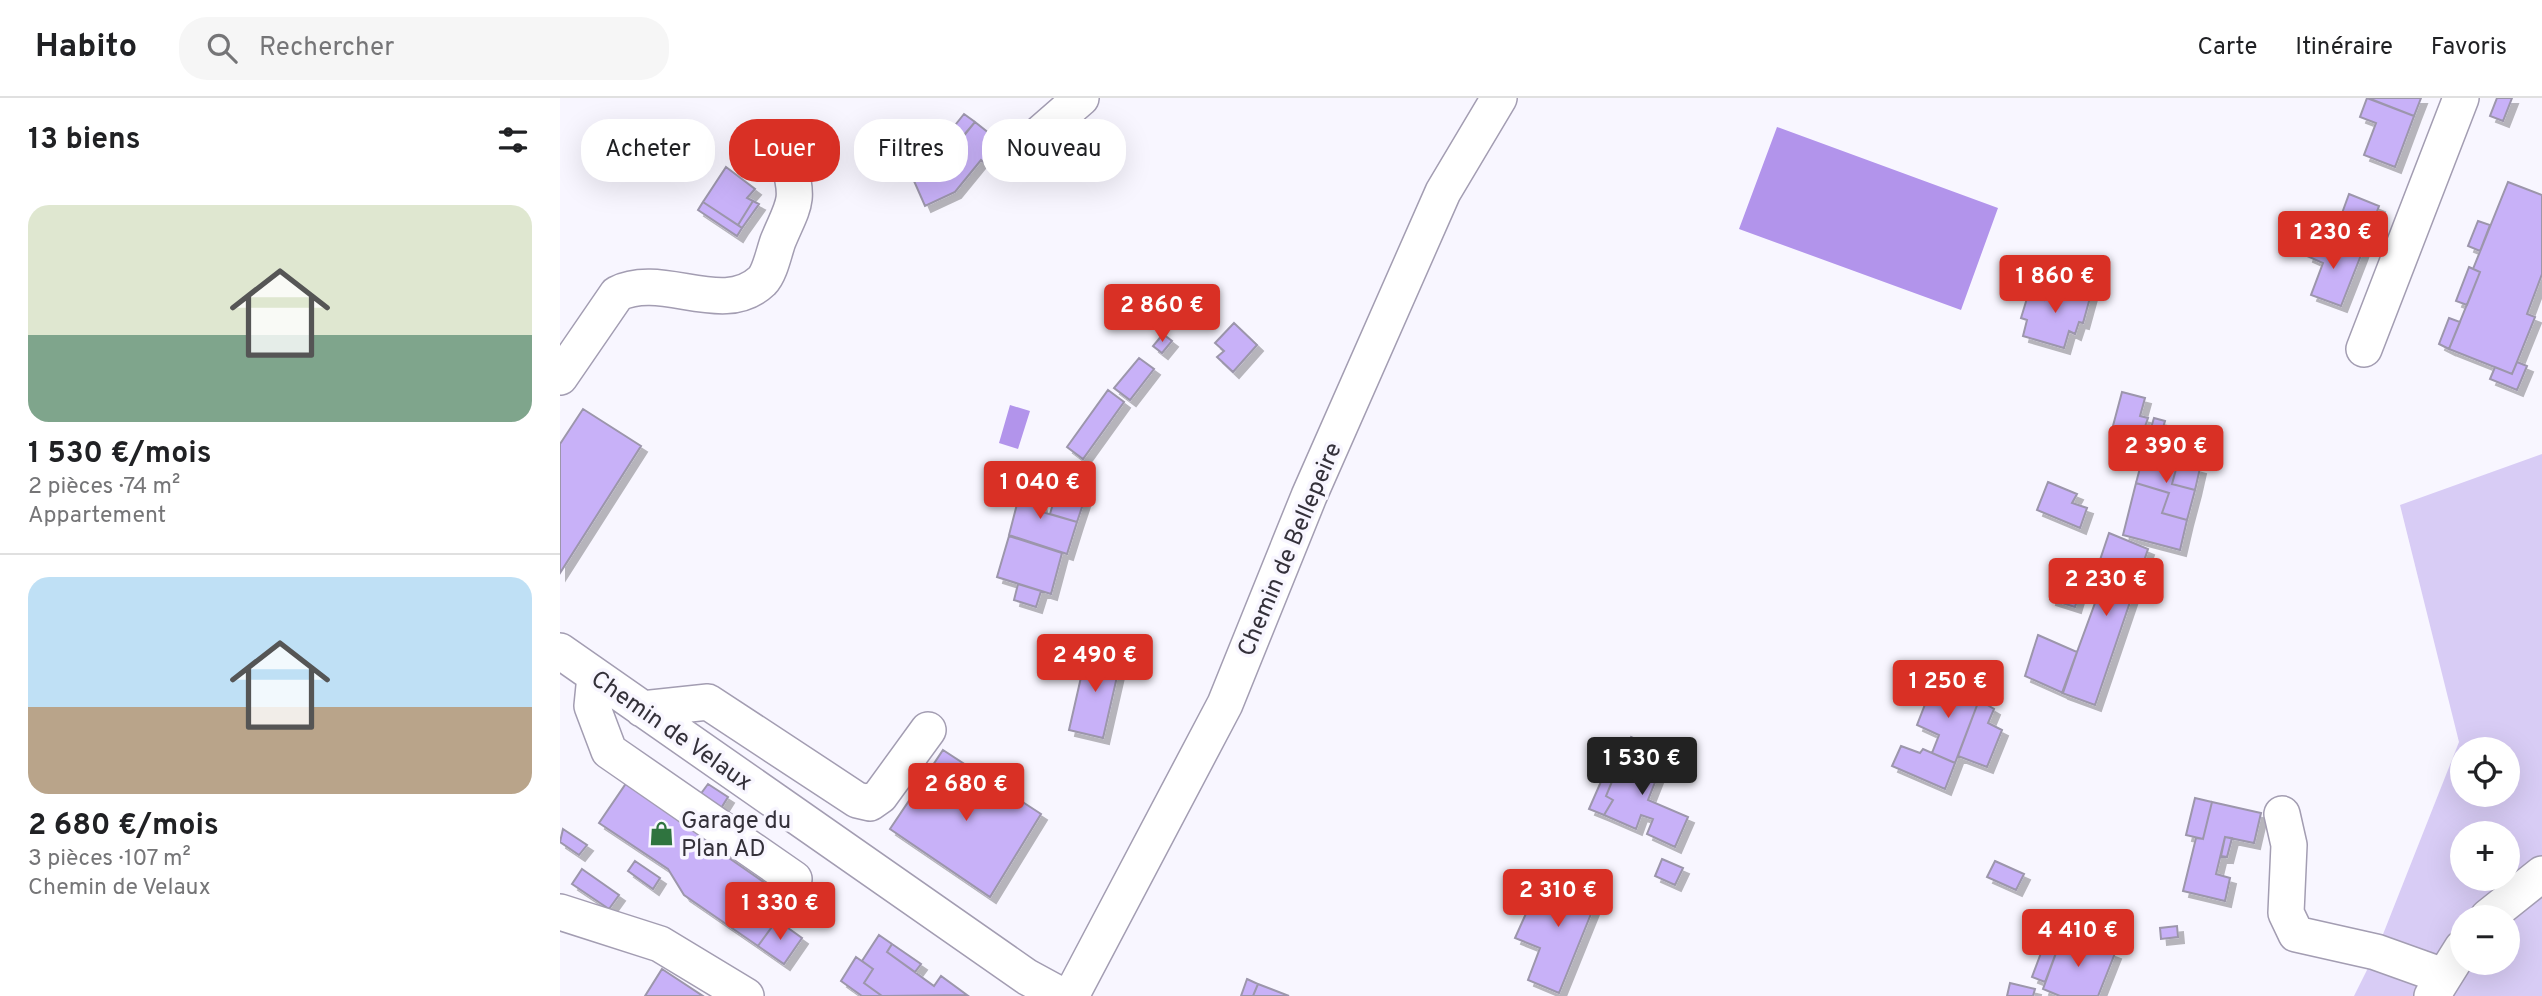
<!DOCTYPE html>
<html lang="fr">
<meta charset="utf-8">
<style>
:root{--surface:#fff;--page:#f6f6f6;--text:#202124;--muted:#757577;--line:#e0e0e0;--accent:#d93025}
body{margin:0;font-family:Overpass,sans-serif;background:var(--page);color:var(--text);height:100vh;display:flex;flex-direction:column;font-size:26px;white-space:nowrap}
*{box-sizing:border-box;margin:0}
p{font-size:23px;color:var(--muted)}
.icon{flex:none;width:38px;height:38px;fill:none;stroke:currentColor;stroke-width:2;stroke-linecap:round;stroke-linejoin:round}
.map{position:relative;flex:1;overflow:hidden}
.panel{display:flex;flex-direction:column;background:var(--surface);width:560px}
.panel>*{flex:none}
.guide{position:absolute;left:21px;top:21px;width:665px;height:63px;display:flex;gap:14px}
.controls{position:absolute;left:1890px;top:639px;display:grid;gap:14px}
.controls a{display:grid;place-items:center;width:70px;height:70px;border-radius:50%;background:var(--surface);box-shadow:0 7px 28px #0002;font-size:35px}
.price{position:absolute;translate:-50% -60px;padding:0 16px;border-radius:7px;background:var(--accent);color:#fff;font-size:23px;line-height:46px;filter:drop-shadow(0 2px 4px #0008)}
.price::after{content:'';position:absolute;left:50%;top:42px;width:21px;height:16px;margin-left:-10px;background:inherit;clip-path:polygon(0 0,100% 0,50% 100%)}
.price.selected{background:#222;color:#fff}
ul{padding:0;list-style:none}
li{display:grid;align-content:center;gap:14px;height:371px;padding:0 28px}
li+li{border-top:2px solid var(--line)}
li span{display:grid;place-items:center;height:217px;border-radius:21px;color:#555}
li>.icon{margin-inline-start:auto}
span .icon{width:126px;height:126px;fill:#fffc;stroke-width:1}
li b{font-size:30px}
h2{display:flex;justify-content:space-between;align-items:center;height:84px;padding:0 28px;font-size:30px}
.tag{padding:0 24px;border-radius:28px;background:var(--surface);box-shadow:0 7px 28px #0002;font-size:24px;line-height:63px}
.tag.selected{background:var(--accent);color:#fff}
header{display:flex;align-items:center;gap:42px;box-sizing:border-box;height:98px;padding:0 35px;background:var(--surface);border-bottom:2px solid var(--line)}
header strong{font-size:33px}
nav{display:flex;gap:38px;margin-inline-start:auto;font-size:24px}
.search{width:490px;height:63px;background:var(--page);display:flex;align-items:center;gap:18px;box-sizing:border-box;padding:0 24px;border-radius:28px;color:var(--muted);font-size:26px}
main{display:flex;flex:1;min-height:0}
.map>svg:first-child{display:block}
.green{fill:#d8ccf5;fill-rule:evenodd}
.water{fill:#b294eb}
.building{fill:#c8b1f8;stroke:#9c96ab;stroke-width:2;filter:url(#shadow)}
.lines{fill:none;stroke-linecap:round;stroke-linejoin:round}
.minor-casing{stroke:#a39db2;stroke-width:38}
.minor{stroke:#fff;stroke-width:35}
.labels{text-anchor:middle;stroke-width:7;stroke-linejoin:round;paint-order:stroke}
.street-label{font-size:24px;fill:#34313a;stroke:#f8f6ff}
.poi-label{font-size:24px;fill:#34313a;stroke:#f8f6ff;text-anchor:start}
</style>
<header>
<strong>Habito</strong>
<div class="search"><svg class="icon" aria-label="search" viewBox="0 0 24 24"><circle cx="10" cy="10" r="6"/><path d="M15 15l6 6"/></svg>Rechercher</div>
<nav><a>Carte</a><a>Itinéraire</a><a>Favoris</a></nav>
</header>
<main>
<section class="panel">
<h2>13 biens<svg class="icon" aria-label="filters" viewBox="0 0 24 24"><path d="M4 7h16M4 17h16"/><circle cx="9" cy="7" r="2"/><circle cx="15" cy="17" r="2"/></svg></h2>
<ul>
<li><span style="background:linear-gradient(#dfe7d0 60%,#7fa58c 0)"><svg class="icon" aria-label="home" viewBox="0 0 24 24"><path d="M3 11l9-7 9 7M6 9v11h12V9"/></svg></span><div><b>1 530 €/mois</b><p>2 pièces · 74 m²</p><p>Appartement</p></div></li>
<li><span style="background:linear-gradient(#bfe0f5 60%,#b9a48a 0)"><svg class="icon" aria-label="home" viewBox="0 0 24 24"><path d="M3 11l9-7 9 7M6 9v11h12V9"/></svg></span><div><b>2 680 €/mois</b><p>3 pièces · 107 m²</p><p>Chemin de Velaux</p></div></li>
</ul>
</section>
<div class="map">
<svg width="1982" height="898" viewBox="0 0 1982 898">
<defs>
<filter id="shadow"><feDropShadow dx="6" dy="6" stdDeviation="0" flood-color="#0004"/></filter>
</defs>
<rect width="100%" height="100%" fill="#f8f6ff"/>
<!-- green -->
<path class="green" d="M1982,356V898H1794L1816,854L1899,644L1840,407ZM1902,651H1948V696H1902ZM1902,735H1948V780H1902ZM1902,819H1948V864H1902Z"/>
<!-- water -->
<path class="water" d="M1217,29L1438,110L1401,212L1179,131Z
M450,307L470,313L458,351L439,345Z"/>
<!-- building -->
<path class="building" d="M1807,0L1854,18L1835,69L1804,57L1816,25L1800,19Z
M1808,0H1861L1854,18Z
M1937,0H1952L1943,23L1930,18Z
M404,16L415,24L399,44L388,36Z
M415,24L444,47L428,68L421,62L395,94L365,108L354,83L371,76Z
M166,69L195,91L187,100L193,103L178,127L143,104Z
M1948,84L1982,97V176L1967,216L1975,219L1952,276L1889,251L1920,174L1913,171Z
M1789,96L1819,108L1801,157L1754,139L1761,122L1777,129Z
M193,103L199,106L182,130L178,127Z
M143,104L182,130L177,138L138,112Z
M1918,123L1930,127L1920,153L1908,148Z
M1754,139L1801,157L1781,208L1751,197L1763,165L1747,158Z
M1909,169L1920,174L1907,207L1896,203Z
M1489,185L1531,196L1523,225L1519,224L1515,236L1509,233L1504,250L1463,238L1467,222L1461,220L1468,197L1484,202Z
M1889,220L1900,224L1889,251L1879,246Z
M674,225L697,247L673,274L657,259L664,253L655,245Z
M603,236L612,243L602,255L593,248Z
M579,260L594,271L570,302L554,290Z
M1957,264L1967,268L1957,292L1930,281L1935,269L1952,276Z
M548,292L564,304L523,361L507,349Z
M1562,294L1585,300L1580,318L1588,320L1582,337L1576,333L1572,347L1550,339Z
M23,311L81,348L0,475V346Z
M1594,320L1605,323L1601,336L1590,333Z
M1584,355L1618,364L1612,386L1635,392L1627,422L1602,415L1609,395L1576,385Z
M1618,364L1640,370L1635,392L1612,386Z
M464,379L476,381L482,414L517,424L507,456L449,437Z
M1488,384L1517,396L1512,405L1527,410L1520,430L1477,412Z
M1576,385L1609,395L1602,415L1627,422L1620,452L1563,437Z
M496,395L524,403L517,424L490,416Z
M1549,435L1588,451L1535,607L1502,595L1546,475L1537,471Z
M449,438L502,455L491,496L437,479Z
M1501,466L1526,473L1515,509L1490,501Z
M458,486L481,493L476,509L454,502Z
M1478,537L1517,554L1503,595L1465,578Z
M527,553L561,561L543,640L509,632Z
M1373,586L1419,602L1395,665L1372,655L1379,637L1357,627Z
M1419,602L1434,611L1428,625L1442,632L1427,669L1398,658Z
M1071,639L1081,644L1075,647L1080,650L1077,659L1065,652Z
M1081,644L1098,652L1093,666L1101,669L1088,702L1128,719L1115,749L1087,736L1093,721L1081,717L1076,731L1044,717L1053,702L1046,698L1065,652L1077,659L1080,650L1075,647Z
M1057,647L1065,652L1046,698L1053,702L1044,717L1029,711Z
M1341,648L1360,655L1363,651L1395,665L1385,691L1332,668Z
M383,652L481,716L430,799L330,731Z
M1098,652L1106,655L1101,669L1093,666Z
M67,684L159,746L156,751L231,803L198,848L124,797L108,771L39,725Z
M148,686L168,699L158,715L137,701Z
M1635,700L1652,704L1643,741L1626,737Z
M1652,704L1701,715L1694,745L1665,739L1656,776L1670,780L1665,803L1623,793L1636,740L1643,741Z
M3,731L27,747L19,757L0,744Z
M1665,739L1672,740L1667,759L1661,758Z
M1102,761L1123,770L1115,787L1095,778Z
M75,763L100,780L93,791L68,773Z
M1435,763L1464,776L1456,792L1427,779Z
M22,771L59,797L49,811L12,786Z
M1003,774L1041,791L999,895L968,882L980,850L955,840L973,800L987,805Z
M217,822L242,840L224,866L198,848Z
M1617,828L1618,839L1601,841L1600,830Z
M1490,831L1503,836L1485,884L1472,879Z
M1503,836L1555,855L1538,898H1500L1483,891Z
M319,837L332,846L327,854L374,888L381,878L407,897L322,898L304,885L313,871L302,863Z
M332,846L361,866L355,874L327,854Z
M296,859L313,871L304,885L322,898H302L281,883Z
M102,871L143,898H85Z
M687,881L698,886L693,898H681Z
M1450,885L1475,891L1473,898H1447Z
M698,886L729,898H693Z"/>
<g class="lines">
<defs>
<path id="minor" d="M459,54L521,0
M1804,251L1901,0
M0,279L57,196C102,173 163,220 202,183C210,175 214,154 218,143C233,107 240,104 229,66L199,47
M0,553L467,879L502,898
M35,578L32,608L49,653L234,781
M82,611L148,604L297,702L310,705L320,698L368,632
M1722,716L1729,747L1726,815L1736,836L1816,854L1883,878
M0,814L100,846L186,898
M1928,819L1982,776
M511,898L665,606L749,398L883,94L939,0
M1872,898L1902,850"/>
</defs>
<!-- minor casing -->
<use href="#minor" class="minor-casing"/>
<!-- minor -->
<use href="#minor" class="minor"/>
</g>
<!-- icons -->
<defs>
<symbol id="shop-bare" viewBox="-9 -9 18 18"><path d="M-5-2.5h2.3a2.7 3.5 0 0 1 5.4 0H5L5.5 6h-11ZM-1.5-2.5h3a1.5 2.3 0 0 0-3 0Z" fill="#2f743f" stroke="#f8f6ff" stroke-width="2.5" paint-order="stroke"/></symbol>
</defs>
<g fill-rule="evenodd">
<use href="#shop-bare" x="84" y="718" width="35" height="35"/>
</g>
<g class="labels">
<!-- street labels -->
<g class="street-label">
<text transform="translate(729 451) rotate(-67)" y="8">Chemin de Bellepeire</text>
<text transform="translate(112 632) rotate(35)" y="8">Chemin de Velaux</text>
</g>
<!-- poi labels -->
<g class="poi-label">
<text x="121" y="730">Garage du<tspan x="121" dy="28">Plan AD</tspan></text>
</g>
</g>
</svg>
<div class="controls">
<a><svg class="icon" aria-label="locate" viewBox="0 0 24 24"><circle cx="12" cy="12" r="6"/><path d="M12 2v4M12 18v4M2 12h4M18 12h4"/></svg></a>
<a>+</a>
<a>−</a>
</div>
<b class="price" style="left:1773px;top:173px">1 230 €</b>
<b class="price" style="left:1495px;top:217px">1 860 €</b>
<b class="price" style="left:602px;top:246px">2 860 €</b>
<b class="price" style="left:1606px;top:387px">2 390 €</b>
<b class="price" style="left:480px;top:423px">1 040 €</b>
<b class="price" style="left:1546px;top:520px">2 230 €</b>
<b class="price" style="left:535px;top:596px">2 490 €</b>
<b class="price" style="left:1388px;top:622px">1 250 €</b>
<b class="price selected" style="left:1082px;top:699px">1 530 €</b>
<b class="price" style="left:406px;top:725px">2 680 €</b>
<b class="price" style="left:998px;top:831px">2 310 €</b>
<b class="price" style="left:220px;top:844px">1 330 €</b>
<b class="price" style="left:1518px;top:871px">4 410 €</b>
<div class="guide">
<a class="tag">Acheter</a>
<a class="tag selected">Louer</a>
<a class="tag">Filtres</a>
<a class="tag">Nouveau</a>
</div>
</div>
</main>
